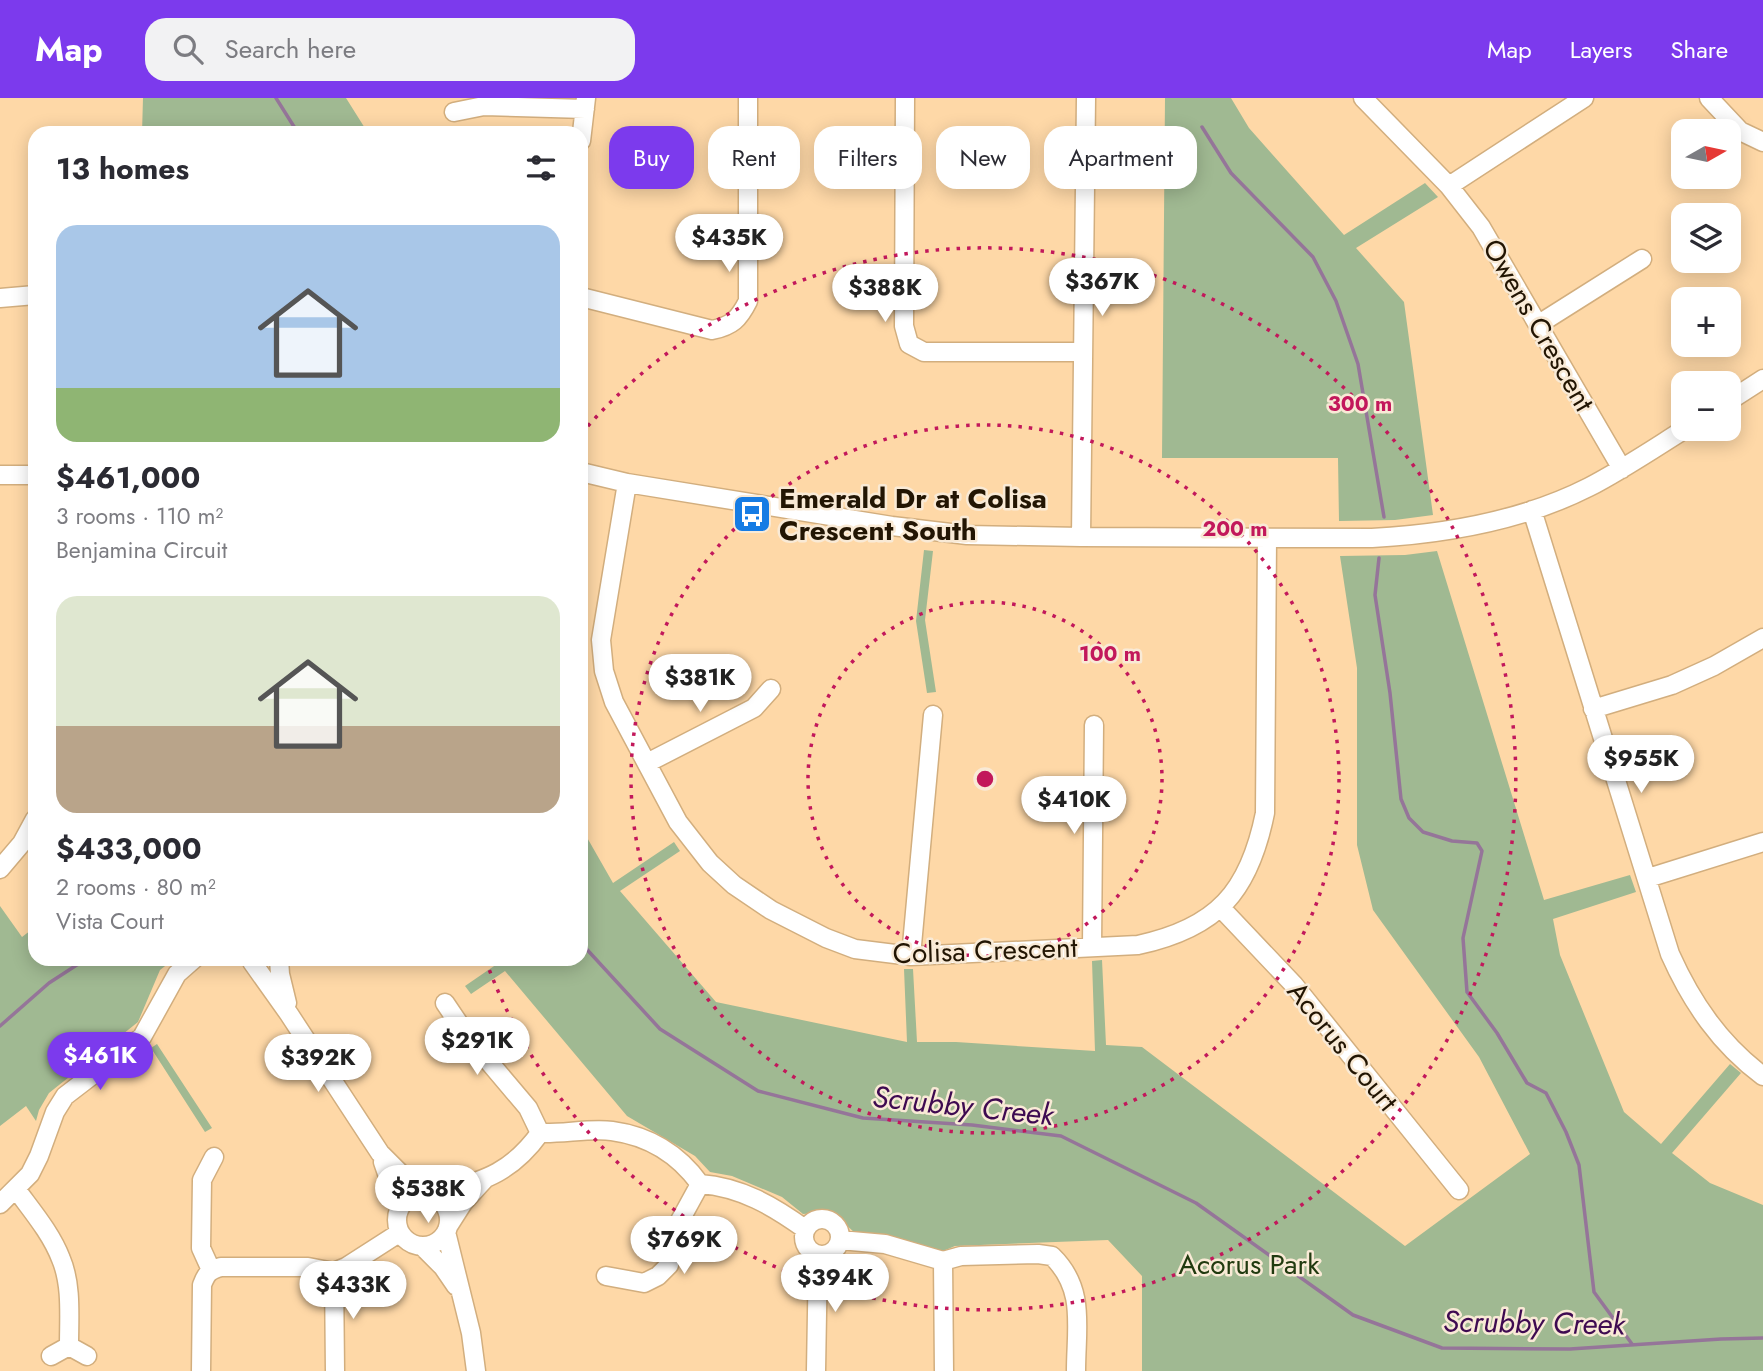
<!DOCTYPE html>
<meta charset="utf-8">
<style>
:root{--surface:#fff;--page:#f2f2f3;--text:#2b2b33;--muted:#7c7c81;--accent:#7c3aed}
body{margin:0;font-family:Jost,sans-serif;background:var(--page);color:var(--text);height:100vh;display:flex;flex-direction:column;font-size:26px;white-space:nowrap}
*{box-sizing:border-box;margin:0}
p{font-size:23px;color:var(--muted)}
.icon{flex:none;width:38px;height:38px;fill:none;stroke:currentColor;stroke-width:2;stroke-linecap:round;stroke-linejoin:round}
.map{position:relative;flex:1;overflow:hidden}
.side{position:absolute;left:28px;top:28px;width:560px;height:840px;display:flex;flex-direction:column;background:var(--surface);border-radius:21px;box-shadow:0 4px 18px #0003}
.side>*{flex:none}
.guide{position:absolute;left:609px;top:28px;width:665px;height:63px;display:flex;gap:14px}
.needle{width:46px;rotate:81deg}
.controls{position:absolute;left:1671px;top:21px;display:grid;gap:14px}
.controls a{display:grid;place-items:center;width:70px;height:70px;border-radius:14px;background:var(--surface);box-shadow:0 4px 18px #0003;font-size:35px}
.price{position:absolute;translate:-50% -60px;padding:0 16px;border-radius:24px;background:#fff;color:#222;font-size:23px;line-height:46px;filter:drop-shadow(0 2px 4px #0008)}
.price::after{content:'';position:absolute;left:50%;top:42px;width:21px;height:16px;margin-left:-10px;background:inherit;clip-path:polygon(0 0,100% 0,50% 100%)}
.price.current{background:var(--accent);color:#fff}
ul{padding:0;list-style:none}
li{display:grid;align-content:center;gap:14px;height:371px;padding:0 28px}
li span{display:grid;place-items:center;height:217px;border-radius:21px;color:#555}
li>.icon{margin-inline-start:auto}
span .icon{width:126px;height:126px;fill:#fffc;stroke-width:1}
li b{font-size:30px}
h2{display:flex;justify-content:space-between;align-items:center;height:84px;padding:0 28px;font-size:30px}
.pill{padding:0 24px;border-radius:21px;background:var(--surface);box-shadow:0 4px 18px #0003;font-size:24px;line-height:63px}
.pill.current{background:var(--accent);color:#fff}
header{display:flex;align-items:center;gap:42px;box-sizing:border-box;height:98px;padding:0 35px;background:var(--accent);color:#fff}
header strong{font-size:33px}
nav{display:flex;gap:38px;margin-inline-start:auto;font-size:24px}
.search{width:490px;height:63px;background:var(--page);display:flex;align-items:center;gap:18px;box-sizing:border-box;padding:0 24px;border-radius:21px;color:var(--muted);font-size:26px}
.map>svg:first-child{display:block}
.green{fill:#a0b992}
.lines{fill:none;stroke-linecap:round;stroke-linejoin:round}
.stream{stroke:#957599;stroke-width:3.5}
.minor-casing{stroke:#d2ae7e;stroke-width:21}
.minor{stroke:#fff;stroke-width:18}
.ring{fill:none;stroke:#c2185b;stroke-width:3.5;stroke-dasharray:3.5 7}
.labels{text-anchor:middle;stroke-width:5;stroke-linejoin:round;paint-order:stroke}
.street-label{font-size:28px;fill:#221503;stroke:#f9ead6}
.poi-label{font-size:28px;font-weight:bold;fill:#221503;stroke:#f9ead6;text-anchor:start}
.park-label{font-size:28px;fill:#213a0f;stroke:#f9ead6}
.water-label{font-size:30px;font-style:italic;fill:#3e0a51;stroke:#f9ead6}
.centre{fill:#c2185b;stroke:#f9ead6;stroke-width:3.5}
.ring-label{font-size:21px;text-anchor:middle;font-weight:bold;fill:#c2185b;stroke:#f9ead6;stroke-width:5;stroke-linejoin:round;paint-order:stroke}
</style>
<header>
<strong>Map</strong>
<div class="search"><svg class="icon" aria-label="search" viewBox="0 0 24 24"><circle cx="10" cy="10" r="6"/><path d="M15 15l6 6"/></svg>Search here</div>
<nav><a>Map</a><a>Layers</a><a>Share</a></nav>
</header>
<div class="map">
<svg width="1763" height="1273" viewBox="0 0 1763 1273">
<rect width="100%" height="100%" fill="#fed8a7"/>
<!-- green -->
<path class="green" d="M143,0H346L368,35H142Z
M1165,0H1231L1249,30L1344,137L1425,85L1438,99L1356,150L1404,204L1433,417L1395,422L1339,423L1338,360H1162Z
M924,452L933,453L925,522L936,594L927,595L916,523Z
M1437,453L1544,802L1630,777L1636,794L1553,821L1560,857L1624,1014L1661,1046L1730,966L1741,975L1672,1055L1710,1085L1763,1107V1273H1142V1178L1108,1142L955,1148L941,1154L882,1137L855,1135L832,1114L803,1116L782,1099L732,1078L710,1074L695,1058L627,1018L505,873L471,896L465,888L497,866L495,861H581V729L613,785L674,744L680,753L620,793L716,904L907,944L904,871H913L917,944H956L1095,953L1092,863L1102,862L1106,947L1142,949L1405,1148L1530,1056L1479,959L1373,812L1357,747V570L1340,458L1405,457Z
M0,808L22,839L35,829V861H174L160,872L138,924L49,995L39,1012L36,1023L26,1008L0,1028Z
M157,946L212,1030L205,1034L151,950Z"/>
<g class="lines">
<!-- stream -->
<path class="stream" d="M276,0L298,35
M1202,29L1231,75L1313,159L1336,203L1358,266L1384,419
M1379,460L1375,497L1390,595L1401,701L1409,720L1423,734L1452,743L1477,745L1482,753L1463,840L1467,894L1497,935L1527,985L1546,995L1566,1034L1579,1067L1594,1194L1632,1246
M581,845L660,931L758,993L863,1020L972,1027L1061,1038L1196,1105L1353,1217L1442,1250L1570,1251L1721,1241L1763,1240
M0,928L49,885L86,861"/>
<defs>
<path id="minor" d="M905,0L904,228L909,246L924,254H1082
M1363,0L1449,88L1481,129L1622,371
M1709,0L1740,33L1763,44
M454,14L484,8L585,11
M581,43L586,0
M1449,88L1584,0
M581,199L712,232C732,228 739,221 748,203V0
M0,200L35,197
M1539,226L1642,161
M1729,303L1763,281
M581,374L627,385L892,428L967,437L1081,439L1372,440C1446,436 1522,423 1589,389C1622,372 1653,351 1685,331
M0,377H35
M627,385L601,542L604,573L614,604L678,724L710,765L734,787L771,812L826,840L855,851L911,858L1138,847C1217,830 1249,794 1265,715L1267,440
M1532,412L1670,856C1692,905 1720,946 1763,978
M1081,439L1086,0
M1593,611L1672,587L1714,568L1763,540
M647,665L754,610L771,591
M0,771L22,745L35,721
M1648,780L1763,744
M1221,810L1294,887L1459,1092
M1092,849L1094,627
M911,858L933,617
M279,861L280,876L287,905
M252,864L289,916L380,1055L421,1096
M445,905L468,939L528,1010L540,1035
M383,1064L399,1110
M16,1091C32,1113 51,1135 61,1161C72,1187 69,1219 69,1248
M397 1122a26 26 0 1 1 52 0a26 26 0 1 1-52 0Z
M432,1098C480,1083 509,1078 540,1035C563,1036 591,1030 612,1033C649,1038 679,1057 700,1086C741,1089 773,1108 805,1131
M0,1106L30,1076L39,1058L55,1014L65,998L142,939L177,876L194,861
M804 1139a18 18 0 1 1 36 0a18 18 0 1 1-36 0Z
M449,1127L463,1105L484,1082
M446,1134L471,1235L476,1273
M840,1142L885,1146L943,1163L961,1158L1038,1156L1052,1158C1086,1191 1076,1229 1076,1273
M423,1149L443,1169L456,1188
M943,1163L944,1273
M211,1172L201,1150L202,1082L214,1059
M334,1174L335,1273
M606,1178L644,1185L658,1178L669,1167L677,1128L700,1086
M51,1258L69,1248L87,1258
M201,1273L202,1187C206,1176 209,1172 221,1169H308L334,1174L346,1169L399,1135
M816,1273L818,1157"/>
</defs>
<!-- minor casing -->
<use href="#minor" class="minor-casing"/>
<!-- minor -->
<use href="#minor" class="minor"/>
</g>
<!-- distance rings -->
<g class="ring">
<circle cx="985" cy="681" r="177"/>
<circle cx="985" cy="681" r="354"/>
<path d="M581 336A531 531 0 1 1 486 863"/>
</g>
<!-- icons -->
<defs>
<symbol id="bus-square" viewBox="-11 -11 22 22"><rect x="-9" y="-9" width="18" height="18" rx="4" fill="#167ce4" stroke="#f9ead6"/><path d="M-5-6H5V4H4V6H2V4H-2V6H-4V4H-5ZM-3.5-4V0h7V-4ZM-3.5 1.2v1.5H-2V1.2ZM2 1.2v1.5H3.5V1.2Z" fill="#fff"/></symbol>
</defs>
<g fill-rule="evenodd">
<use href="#bus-square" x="730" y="394" width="44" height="44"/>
</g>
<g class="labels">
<!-- street labels -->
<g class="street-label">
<text transform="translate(1539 227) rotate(60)" y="10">Owens Crescent</text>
<text transform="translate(985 852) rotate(-2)" y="10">Colisa Crescent</text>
<text transform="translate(1343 948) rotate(51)" y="10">Acorus Court</text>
</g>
<!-- poi labels -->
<g class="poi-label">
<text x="779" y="410">Emerald Dr at Colisa<tspan x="779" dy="32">Crescent South</tspan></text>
</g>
<!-- park labels -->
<g class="park-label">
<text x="1249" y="1176">Acorus Park</text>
</g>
<!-- water labels -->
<g class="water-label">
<text transform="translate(963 1008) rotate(6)" y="10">Scrubby Creek</text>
<text transform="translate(1534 1225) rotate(1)" y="10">Scrubby Creek</text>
</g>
</g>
<circle cx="985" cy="681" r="10" class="centre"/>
<g class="ring-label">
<text x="1360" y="313">300 m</text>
<text x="1235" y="438">200 m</text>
<text x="1110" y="563">100 m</text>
</g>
</svg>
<div class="controls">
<a><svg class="needle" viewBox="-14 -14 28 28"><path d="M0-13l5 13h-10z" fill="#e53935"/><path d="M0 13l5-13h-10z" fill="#7c7c81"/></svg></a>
<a><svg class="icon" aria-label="layers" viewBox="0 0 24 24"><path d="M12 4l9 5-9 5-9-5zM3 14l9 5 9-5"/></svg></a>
<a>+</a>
<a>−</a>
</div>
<b class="price" style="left:729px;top:176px">$435K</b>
<b class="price" style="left:1102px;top:220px">$367K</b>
<b class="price" style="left:885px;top:226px">$388K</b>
<b class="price" style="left:700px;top:616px">$381K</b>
<b class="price" style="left:1641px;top:697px">$955K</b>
<b class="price" style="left:1074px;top:738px">$410K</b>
<b class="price" style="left:477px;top:979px">$291K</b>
<b class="price current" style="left:100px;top:994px">$461K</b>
<b class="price" style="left:318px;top:996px">$392K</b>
<b class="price" style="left:428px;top:1127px">$538K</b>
<b class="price" style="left:684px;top:1178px">$769K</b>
<b class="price" style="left:835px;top:1216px">$394K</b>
<b class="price" style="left:353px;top:1223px">$433K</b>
<div class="guide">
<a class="pill current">Buy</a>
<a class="pill">Rent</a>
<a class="pill">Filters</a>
<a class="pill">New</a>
<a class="pill">Apartment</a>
</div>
<section class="side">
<h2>13 homes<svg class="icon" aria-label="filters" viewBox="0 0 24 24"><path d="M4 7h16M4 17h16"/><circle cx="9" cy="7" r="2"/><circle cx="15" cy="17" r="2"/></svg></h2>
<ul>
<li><span style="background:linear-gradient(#a9c7e8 75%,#8fb573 0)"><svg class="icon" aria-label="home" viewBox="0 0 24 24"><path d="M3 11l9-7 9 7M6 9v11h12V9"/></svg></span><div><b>$461,000</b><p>3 rooms · 110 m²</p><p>Benjamina Circuit</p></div></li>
<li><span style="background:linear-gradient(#dfe7d0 60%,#b9a48a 0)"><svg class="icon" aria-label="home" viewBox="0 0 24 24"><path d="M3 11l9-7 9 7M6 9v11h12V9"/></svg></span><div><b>$433,000</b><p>2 rooms · 80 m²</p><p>Vista Court</p></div></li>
</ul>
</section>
</div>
